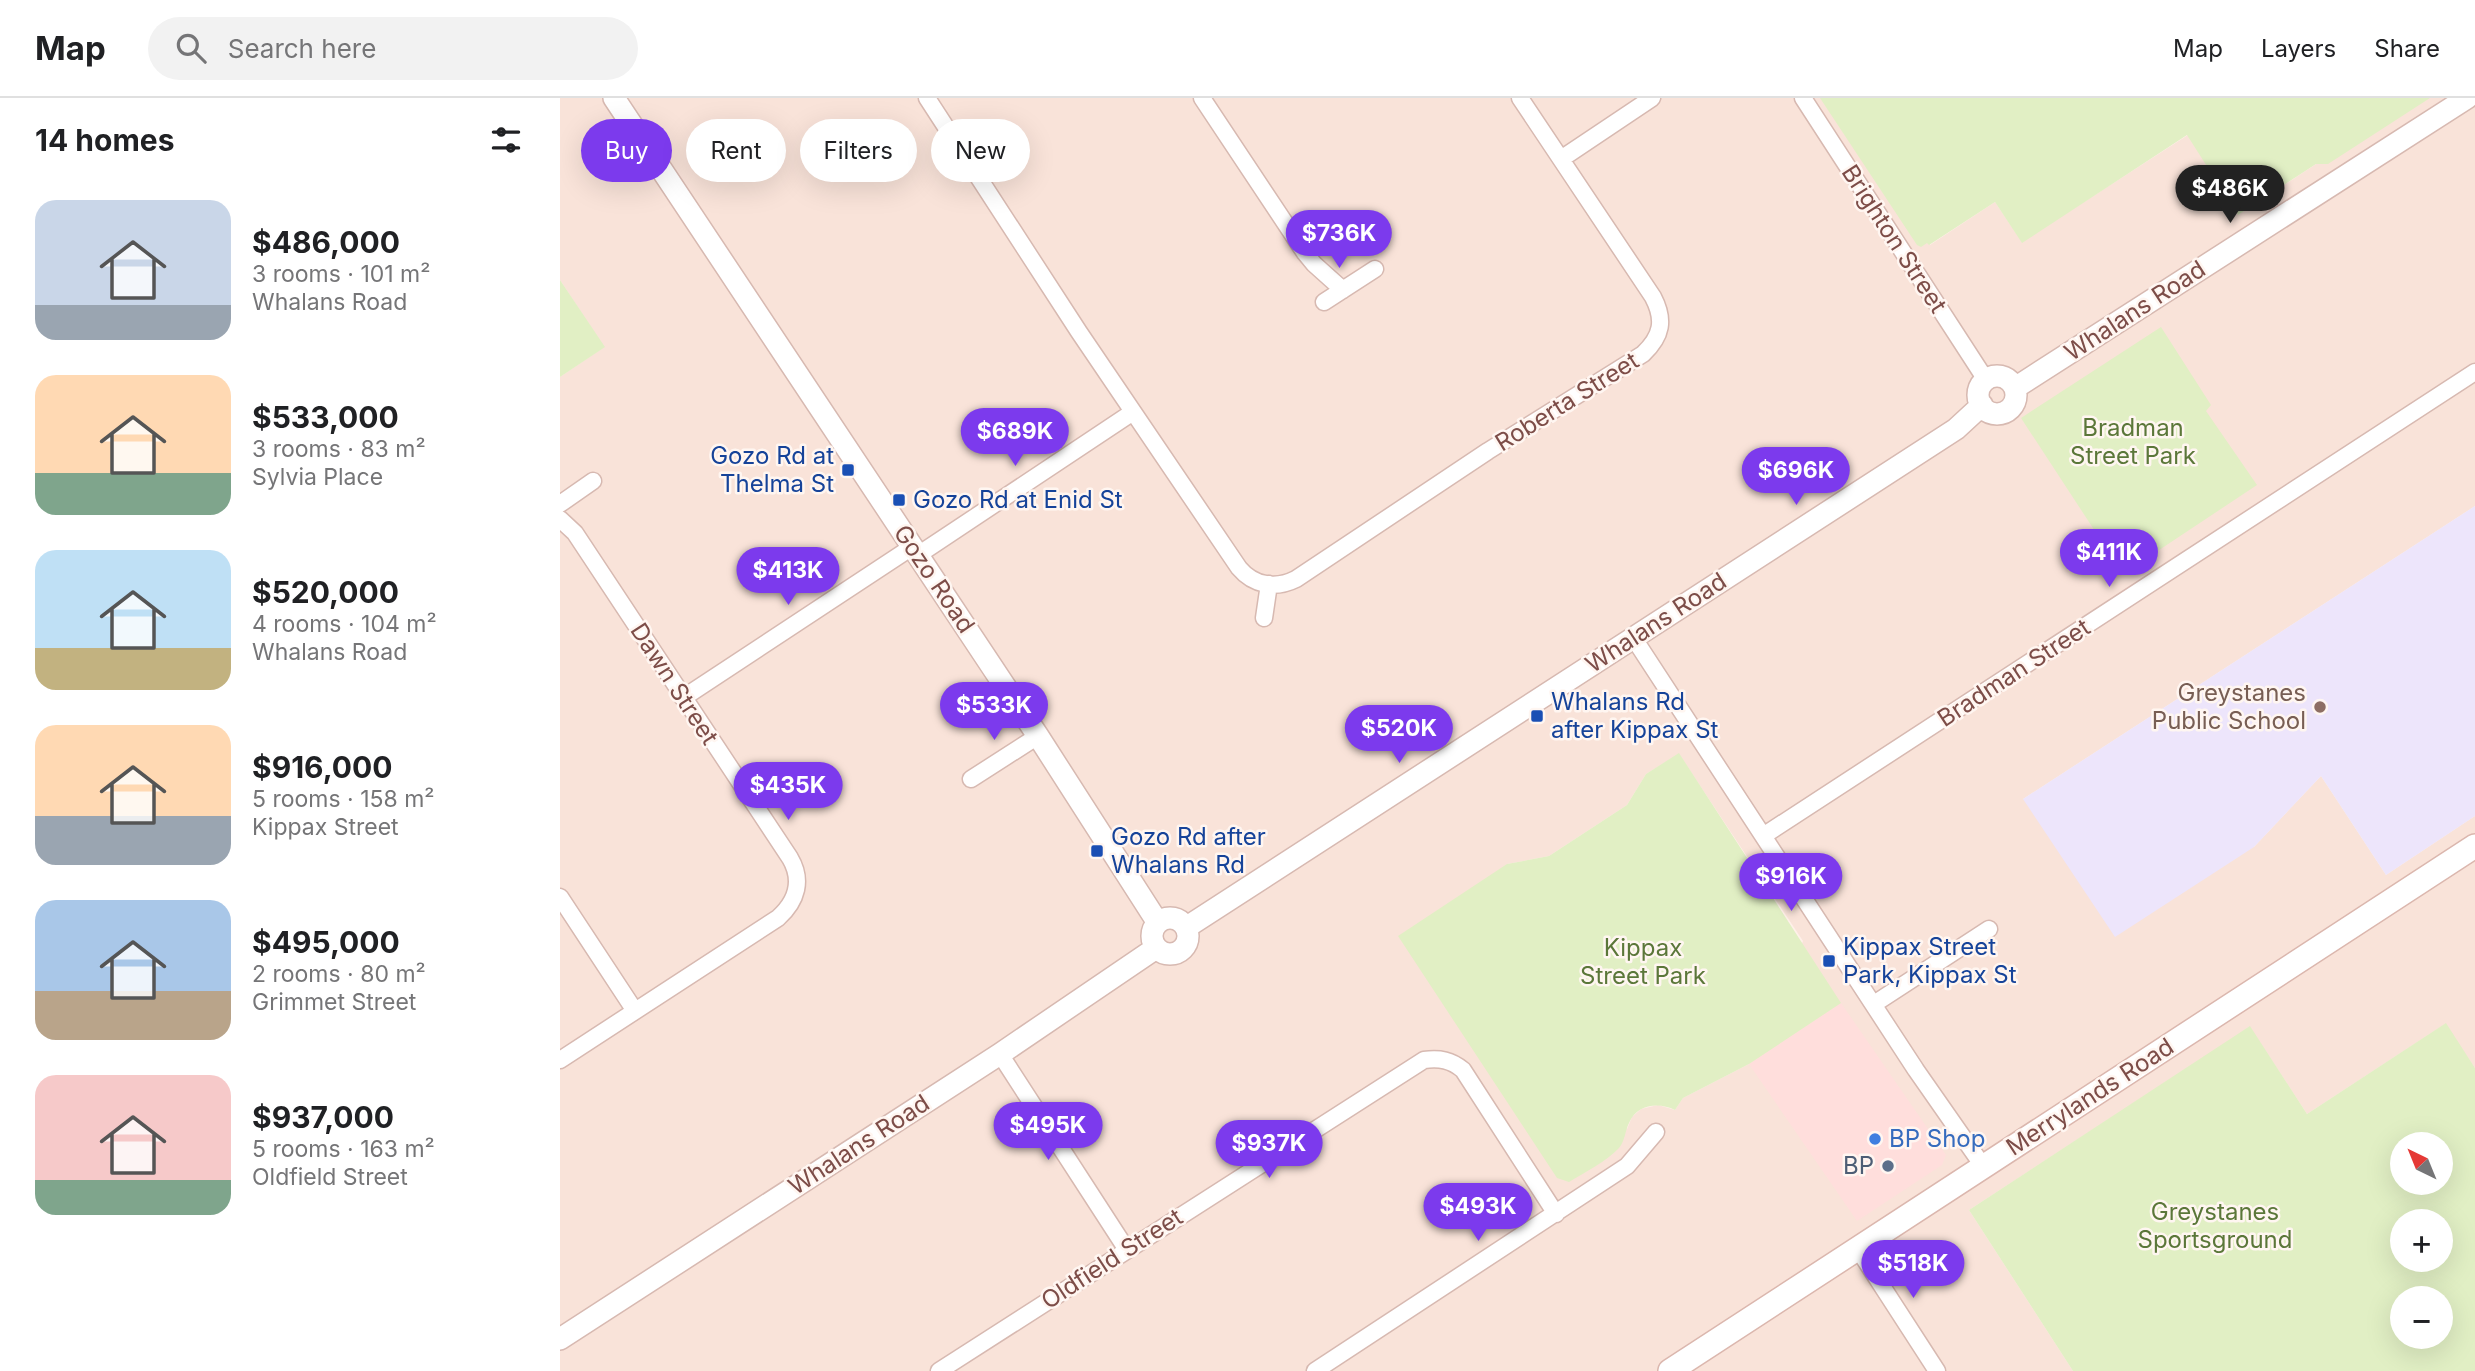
<!DOCTYPE html>
<meta charset="utf-8">
<style>
:root{--surface:#fff;--page:#f2f2f2;--text:#202124;--muted:#757577;--line:#e0e0e0;--accent:#7c3aed}
body{margin:0;font-family:Inter,sans-serif;background:var(--page);color:var(--text);height:100vh;display:flex;flex-direction:column;font-size:26px;white-space:nowrap}
*{box-sizing:border-box;margin:0}
p{font-size:23px;color:var(--muted)}
.icon{flex:none;width:38px;height:38px;fill:none;stroke:currentColor;stroke-width:2;stroke-linecap:round;stroke-linejoin:round}
.map{position:relative;flex:1;overflow:hidden}
.side{display:flex;flex-direction:column;background:var(--surface);width:560px}
.side>*{flex:none}
.hud{position:absolute;left:21px;top:21px;width:665px;height:63px;display:flex;gap:14px}
.needle{width:46px;rotate:317deg}
.fabs{position:absolute;left:1830px;top:1034px;display:grid;gap:14px}
.fabs a{display:grid;place-items:center;width:63px;height:63px;border-radius:50%;background:var(--surface);box-shadow:0 7px 28px #0002;font-size:35px}
.price{position:absolute;translate:-50% -60px;padding:0 16px;border-radius:24px;background:var(--accent);color:#fff;font-size:23px;line-height:46px;filter:drop-shadow(0 2px 4px #0008)}
.price::after{content:'';position:absolute;left:50%;top:42px;width:21px;height:16px;margin-left:-10px;background:inherit;clip-path:polygon(0 0,100% 0,50% 100%)}
.price.current{background:#222;color:#fff}
ul{padding:0;list-style:none}
li{display:flex;align-items:center;gap:21px;height:175px;padding:0 35px}
li span{display:grid;place-items:center;flex:none;width:196px;height:140px;border-radius:21px;color:#555}
li>.icon{margin-inline-start:auto}
span .icon{width:84px;height:84px;fill:#fffc;stroke-width:1}
li b{font-size:30px}
h2{display:flex;justify-content:space-between;align-items:center;height:84px;padding:0 35px;font-size:30px}
.pill{padding:0 24px;border-radius:32px;background:var(--surface);box-shadow:0 7px 28px #0002;font-size:24px;line-height:63px}
.pill.current{background:var(--accent);color:#fff}
header{display:flex;align-items:center;gap:42px;box-sizing:border-box;height:98px;padding:0 35px;background:var(--surface);border-bottom:2px solid var(--line)}
header strong{font-size:33px}
nav{display:flex;gap:38px;margin-inline-start:auto;font-size:24px}
.search{width:490px;height:63px;background:var(--page);display:flex;align-items:center;gap:18px;box-sizing:border-box;padding:0 24px;border-radius:38px;color:var(--muted);font-size:26px}
main{display:flex;flex:1;min-height:0}
.map>svg:first-child{display:block}
.residential{fill:#f9e3d9;fill-rule:evenodd}
.commercial{fill:#ffdedc}
.education{fill:#ede5fb}
.green{fill:#e1efc4;fill-rule:evenodd}
.lines{fill:none;stroke-linecap:round;stroke-linejoin:round}
.minor-casing{stroke:#d7b9b1;stroke-width:19}
.tertiary-casing{stroke:#d7b9b1;stroke-width:24}
.secondary-casing{stroke:#dbb7ae;stroke-width:26}
.minor{stroke:#fff;stroke-width:16}
.tertiary{stroke:#fff;stroke-width:21}
.secondary{stroke:#fff;stroke-width:23}
.transit-dot{fill:#1a4fb4;stroke:#fff6f1;stroke-width:2.5}
.education-dot{fill:#8d6e63;stroke:#fff6f1;stroke-width:2.5}
.shop-dot{fill:#3f7fe0;stroke:#fff6f1;stroke-width:2.5}
.service-dot{fill:#5c6f8a;stroke:#fff6f1;stroke-width:2.5}
.labels{text-anchor:middle;stroke-width:5;stroke-linejoin:round;paint-order:stroke}
.street-label{font-size:24px;fill:#7d4d48;stroke:#fff6f1}
.park-label{font-size:24px;fill:#5b7739;stroke:#fff6f1}
.transit-label{font-size:24px;fill:#164399;stroke:#fff6f1;text-anchor:start}
.education-label{font-size:24px;fill:#785e54;stroke:#fff6f1;text-anchor:end}
.shop-label{font-size:24px;fill:#366cbe;stroke:#fff6f1;text-anchor:start}
.service-label{font-size:24px;fill:#4e5e75;stroke:#fff6f1;text-anchor:end}
</style>
<header>
<strong>Map</strong>
<div class="search"><svg class="icon" aria-label="search" viewBox="0 0 24 24"><circle cx="10" cy="10" r="6"/><path d="M15 15l6 6"/></svg>Search here</div>
<nav><a>Map</a><a>Layers</a><a>Share</a></nav>
</header>
<main>
<section class="side">
<h2>14 homes<svg class="icon" aria-label="filters" viewBox="0 0 24 24"><path d="M4 7h16M4 17h16"/><circle cx="9" cy="7" r="2"/><circle cx="15" cy="17" r="2"/></svg></h2>
<ul>
<li><span style="background:linear-gradient(#c9d6e8 75%,#9aa5b1 0)"><svg class="icon" aria-label="home" viewBox="0 0 24 24"><path d="M3 11l9-7 9 7M6 9v11h12V9"/></svg></span><div><b>$486,000</b><p>3 rooms · 101 m²</p><p>Whalans Road</p></div></li>
<li><span style="background:linear-gradient(#ffd9b3 70%,#7fa58c 0)"><svg class="icon" aria-label="home" viewBox="0 0 24 24"><path d="M3 11l9-7 9 7M6 9v11h12V9"/></svg></span><div><b>$533,000</b><p>3 rooms · 83 m²</p><p>Sylvia Place</p></div></li>
<li><span style="background:linear-gradient(#bfe0f5 70%,#c2b280 0)"><svg class="icon" aria-label="home" viewBox="0 0 24 24"><path d="M3 11l9-7 9 7M6 9v11h12V9"/></svg></span><div><b>$520,000</b><p>4 rooms · 104 m²</p><p>Whalans Road</p></div></li>
<li><span style="background:linear-gradient(#ffd9b3 65%,#9aa5b1 0)"><svg class="icon" aria-label="home" viewBox="0 0 24 24"><path d="M3 11l9-7 9 7M6 9v11h12V9"/></svg></span><div><b>$916,000</b><p>5 rooms · 158 m²</p><p>Kippax Street</p></div></li>
<li><span style="background:linear-gradient(#a9c7e8 65%,#b9a48a 0)"><svg class="icon" aria-label="home" viewBox="0 0 24 24"><path d="M3 11l9-7 9 7M6 9v11h12V9"/></svg></span><div><b>$495,000</b><p>2 rooms · 80 m²</p><p>Grimmet Street</p></div></li>
<li><span style="background:linear-gradient(#f6c9c9 75%,#7fa58c 0)"><svg class="icon" aria-label="home" viewBox="0 0 24 24"><path d="M3 11l9-7 9 7M6 9v11h12V9"/></svg></span><div><b>$937,000</b><p>5 rooms · 163 m²</p><p>Oldfield Street</p></div></li>
</ul>
</section>
<div class="map">
<svg width="1915" height="1273" viewBox="0 0 1915 1273">
<rect width="100%" height="100%" fill="#fff0e9"/>
<!-- residential -->
<path class="residential" d="M0,0H1273L1370,147L1435,104L1462,144L1628,37L1678,117L1857,0H1915V408L1463,701L1694,749L1761,678L1826,777L1915,718V970L1885,926L1747,1016L1690,929L1409,1112L1513,1273H0V279L44,249L0,182ZM1119,656L1243,843L1189,966L1123,1000L1115,1012L1098,1007L1081,1011L1072,1019L1067,1031L947,766L989,758L1067,707L1086,676Z"/>
<!-- commercial -->
<path class="commercial" d="M1281,905L1386,1057L1382,1067L1297,1123L1189,966Z"/>
<!-- education -->
<path class="education" d="M1915,408V718L1826,777L1761,678L1694,749L1555,839L1463,701Z"/>
<!-- green -->
<path class="green" d="M1260,0H1870L1768,66H1756L1678,117L1627,37L1462,145L1435,104L1369,147L1367,145L1361,149L1357,147Z
M0,182L45,249L0,279Z
M1601,229L1651,307L1646,313L1697,387L1563,476L1461,320Z
M1119,655L1281,905L1189,966L1123,1000L1115,1012C1099,1004 1077,1006 1069,1025C1065,1033 1065,1043 1059,1050C1046,1064 1025,1074 1009,1084L997,1080L838,838L947,766L989,758L1067,707L1086,676Z
M1886,925L1915,970V1273H1513L1409,1112L1690,928L1747,1016ZM1843,1046H1881V1085H1843ZM1843,1124H1881V1162H1843ZM1843,1200H1881V1239H1843Z"/>
<g class="lines">
<defs>
<path id="minor" d="M367,0L519,234L679,470C694,488 716,491 736,481L928,353L1083,256C1102,238 1105,222 1093,199L960,0
M642,0L745,155L754,166L783,192
M1243,0L1426,282
M1001,61L1092,0
M764,204L815,171
M0,406L33,383
M0,421L15,435L230,760C243,782 237,803 218,820L0,962
M358,457L573,314
M704,520L709,486
M1073,539L1356,972L1423,1068
M123,600L352,449
M411,681L478,638
M1203,738L1915,274
M0,799L75,913
M1314,906L1429,831
M440,956L567,1152
M1298,1151L1377,1273
M379,1273L864,962C880,960 891,962 903,972L996,1116
M755,1273L1067,1068L1096,1034"/>
<path id="tertiary" d="M54,0L478,638L598,825
M1418 297a19 19 0 1 1 38 0a19 19 0 1 1-38 0Z
M1455,290L1907,0
M592 838a18 18 0 1 1 36 0a18 18 0 1 1-36 0Z
M627,829L1396,331L1422,307
M0,1241L440,956L596,850"/>
<path id="secondary" d="M1110,1273L1915,748"/>
</defs>
<!-- minor casing -->
<use href="#minor" class="minor-casing"/>
<!-- tertiary casing -->
<use href="#tertiary" class="tertiary-casing"/>
<!-- secondary casing -->
<use href="#secondary" class="secondary-casing"/>
<!-- minor -->
<use href="#minor" class="minor"/>
<!-- tertiary -->
<use href="#tertiary" class="tertiary"/>
<!-- secondary -->
<use href="#secondary" class="secondary"/>
</g>
<!-- markers -->
<g class="transit-dot">
<rect x="281" y="365" width="14" height="14" rx="3.5"/>
<rect x="332" y="395" width="14" height="14" rx="3.5"/>
<rect x="970" y="611" width="14" height="14" rx="3.5"/>
<rect x="530" y="746" width="14" height="14" rx="3.5"/>
<rect x="1262" y="856" width="14" height="14" rx="3.5"/>
</g>
<circle class="education-dot" cx="1760" cy="609" r="7"/>
<circle class="shop-dot" cx="1315" cy="1041" r="7"/>
<circle class="service-dot" cx="1328" cy="1068" r="7"/>
<g class="labels">
<!-- street labels -->
<g class="street-label">
<text transform="translate(1334 141) rotate(57)" y="8">Brighton Street</text>
<text transform="translate(1575 213) rotate(-33)" y="8">Whalans Road</text>
<text transform="translate(1007 304) rotate(-32)" y="8">Roberta Street</text>
<text transform="translate(374 481) rotate(56)" y="8">Gozo Road</text>
<text transform="translate(1096 525) rotate(-33)" y="8">Whalans Road</text>
<text transform="translate(1454 575) rotate(-33)" y="8">Bradman Street</text>
<text transform="translate(114 586) rotate(57)" y="8">Dawn Street</text>
<text transform="translate(1530 999) rotate(-33)" y="8">Merrylands Road</text>
<text transform="translate(299 1047) rotate(-33)" y="8">Whalans Road</text>
<text transform="translate(552 1161) rotate(-33)" y="8">Oldfield Street</text>
</g>
<!-- park labels -->
<g class="park-label">
<text x="1573" y="338">Bradman<tspan x="1573" dy="28">Street Park</tspan></text>
<text x="1083" y="858">Kippax<tspan x="1083" dy="28">Street Park</tspan></text>
<text x="1655" y="1122">Greystanes<tspan x="1655" dy="28">Sportsground</tspan></text>
</g>
<!-- transit labels -->
<g class="transit-label">
<text x="274" y="366" text-anchor="end">Gozo Rd at<tspan x="274" dy="28">Thelma St</tspan></text>
<text x="353" y="410">Gozo Rd at Enid St</text>
<text x="991" y="612">Whalans Rd<tspan x="991" dy="28">after Kippax St</tspan></text>
<text x="551" y="747">Gozo Rd after<tspan x="551" dy="28">Whalans Rd</tspan></text>
<text x="1283" y="857">Kippax Street<tspan x="1283" dy="28">Park, Kippax St</tspan></text>
</g>
<!-- education labels -->
<g class="education-label">
<text x="1746" y="603">Greystanes<tspan x="1746" dy="28">Public School</tspan></text>
</g>
<!-- shop labels -->
<g class="shop-label">
<text x="1329" y="1049">BP Shop</text>
</g>
<!-- service labels -->
<g class="service-label">
<text x="1314" y="1076">BP</text>
</g>
</g>
</svg>
<div class="fabs">
<a><svg class="needle" viewBox="-14 -14 28 28"><path d="M0-13l5 13h-10z" fill="#e53935"/><path d="M0 13l5-13h-10z" fill="#757577"/></svg></a>
<a>+</a>
<a>−</a>
</div>
<b class="price current" style="left:1670px;top:127px">$486K</b>
<b class="price" style="left:779px;top:172px">$736K</b>
<b class="price" style="left:455px;top:370px">$689K</b>
<b class="price" style="left:1236px;top:409px">$696K</b>
<b class="price" style="left:1549px;top:491px">$411K</b>
<b class="price" style="left:228px;top:509px">$413K</b>
<b class="price" style="left:434px;top:644px">$533K</b>
<b class="price" style="left:839px;top:667px">$520K</b>
<b class="price" style="left:228px;top:724px">$435K</b>
<b class="price" style="left:1231px;top:815px">$916K</b>
<b class="price" style="left:488px;top:1064px">$495K</b>
<b class="price" style="left:709px;top:1082px">$937K</b>
<b class="price" style="left:918px;top:1145px">$493K</b>
<b class="price" style="left:1353px;top:1202px">$518K</b>
<div class="hud">
<a class="pill current">Buy</a>
<a class="pill">Rent</a>
<a class="pill">Filters</a>
<a class="pill">New</a>
</div>
</div>
</main>
